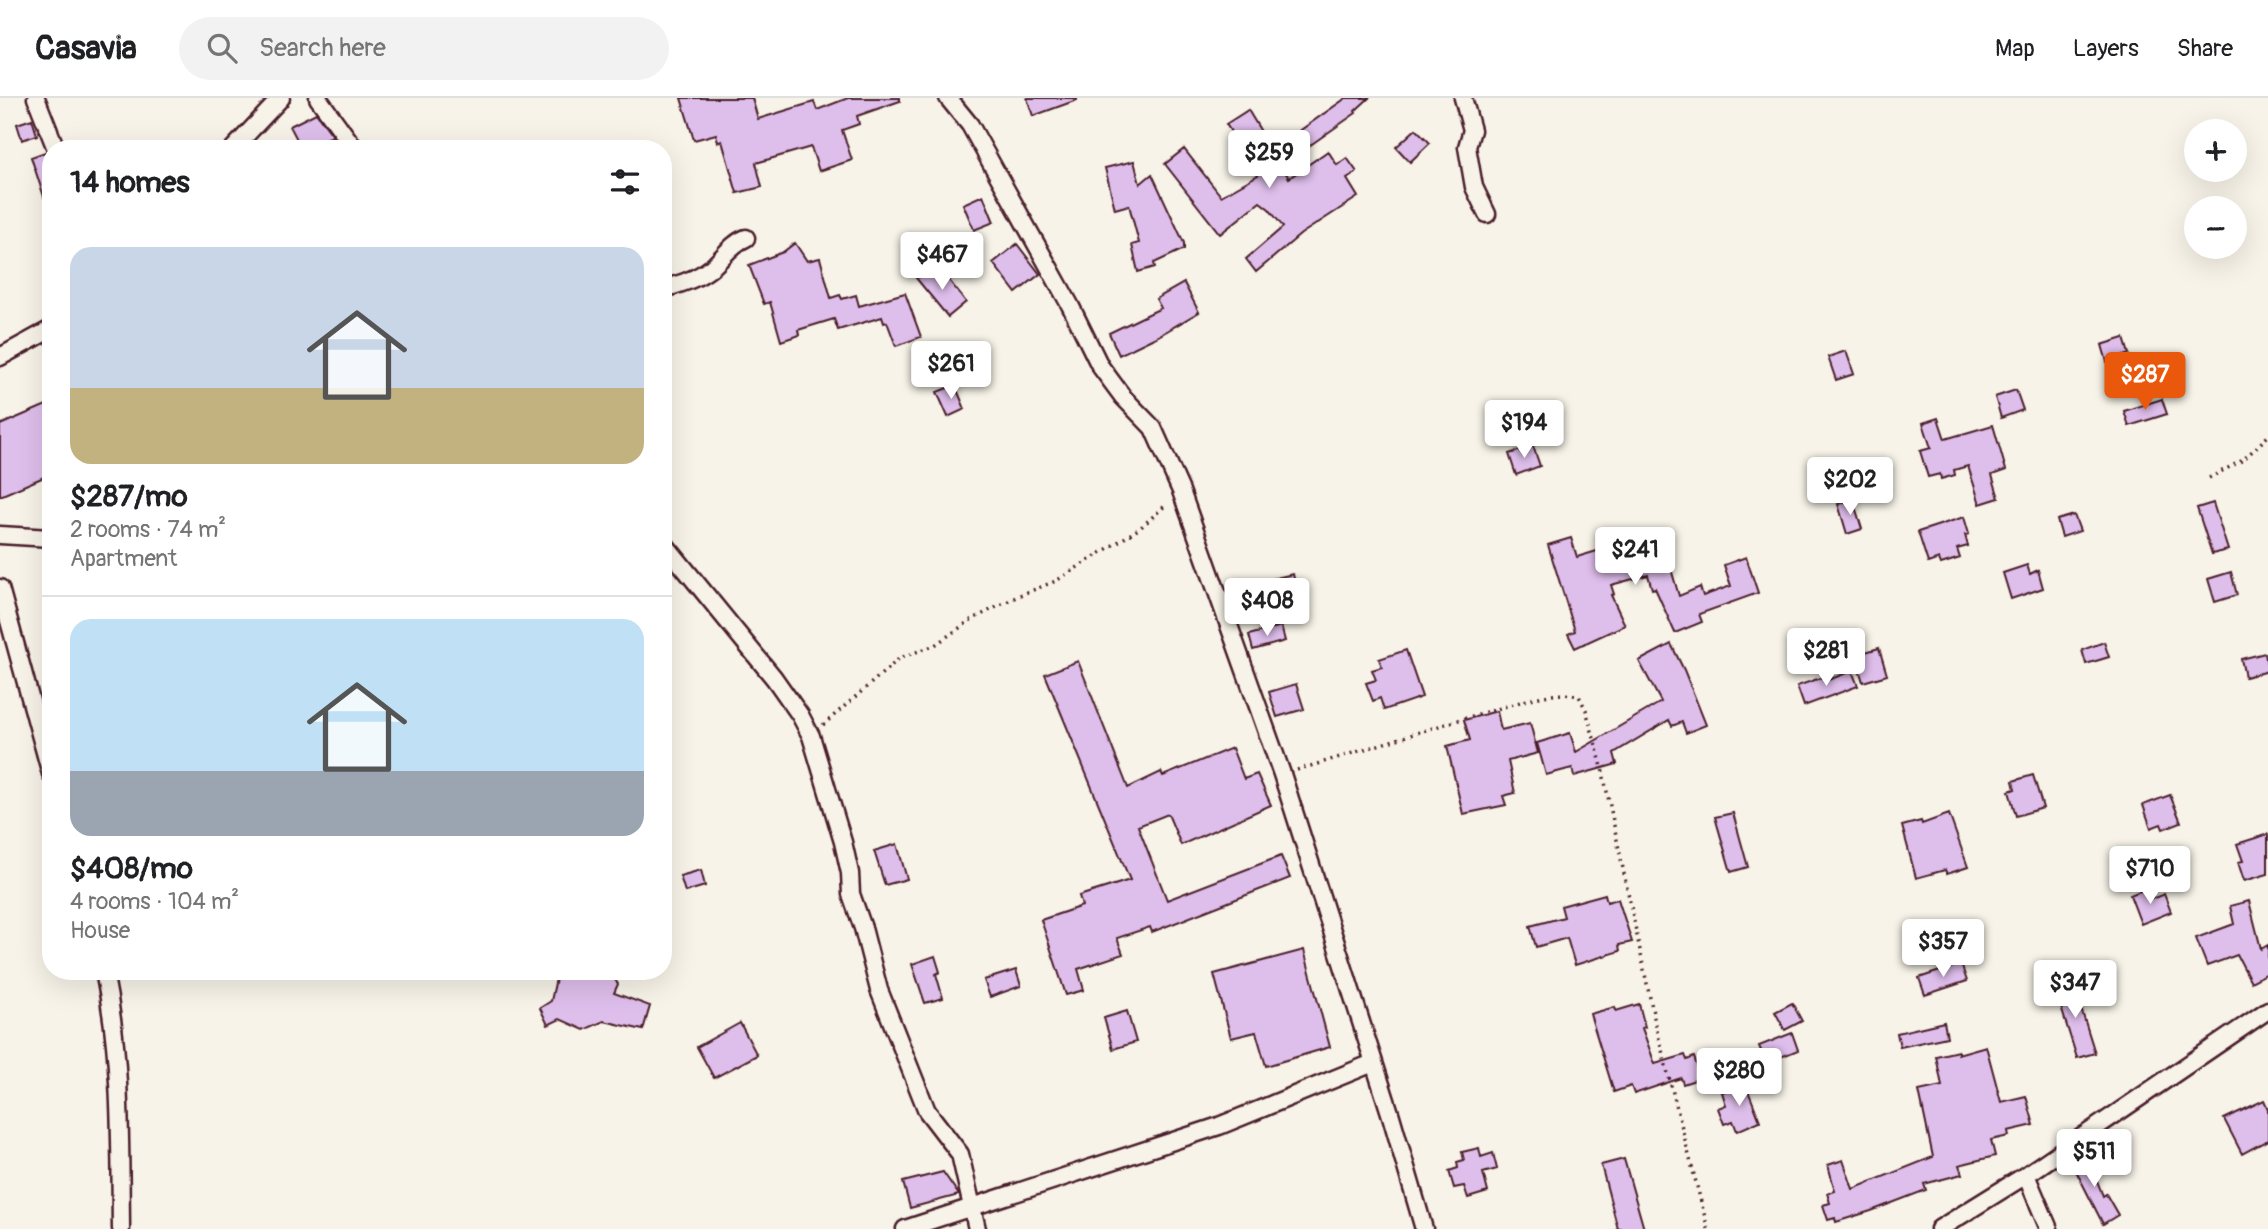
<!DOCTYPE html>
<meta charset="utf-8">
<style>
:root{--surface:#fff;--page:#f2f2f2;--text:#202124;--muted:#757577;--line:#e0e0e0;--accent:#ea580c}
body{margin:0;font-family:Pangolin,sans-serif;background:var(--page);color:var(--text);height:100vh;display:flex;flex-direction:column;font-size:26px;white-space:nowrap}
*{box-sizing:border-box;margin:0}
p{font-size:23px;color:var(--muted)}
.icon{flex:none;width:38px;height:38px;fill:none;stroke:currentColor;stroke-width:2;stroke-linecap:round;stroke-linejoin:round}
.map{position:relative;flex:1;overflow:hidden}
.panel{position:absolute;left:42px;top:42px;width:630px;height:840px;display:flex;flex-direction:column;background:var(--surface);border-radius:28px;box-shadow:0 7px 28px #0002}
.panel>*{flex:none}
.tools{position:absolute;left:2184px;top:21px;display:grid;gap:14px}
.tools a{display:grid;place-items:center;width:63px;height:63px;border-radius:50%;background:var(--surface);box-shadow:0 7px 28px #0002;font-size:35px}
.price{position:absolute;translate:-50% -60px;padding:0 16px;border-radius:7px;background:#fff;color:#222;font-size:23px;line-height:46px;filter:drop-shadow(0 2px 4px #0008)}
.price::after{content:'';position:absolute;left:50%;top:42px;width:21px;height:16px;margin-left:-10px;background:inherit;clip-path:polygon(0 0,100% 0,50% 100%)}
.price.active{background:var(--accent);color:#fff}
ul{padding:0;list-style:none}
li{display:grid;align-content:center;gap:14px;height:371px;padding:0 28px}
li+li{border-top:2px solid var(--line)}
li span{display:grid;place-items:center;height:217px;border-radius:21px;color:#555}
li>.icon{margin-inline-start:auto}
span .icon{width:126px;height:126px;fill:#fffc;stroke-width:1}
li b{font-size:30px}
h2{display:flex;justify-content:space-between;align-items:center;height:84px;padding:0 28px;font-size:30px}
header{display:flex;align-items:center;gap:42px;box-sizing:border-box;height:98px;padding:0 35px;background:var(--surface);border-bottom:2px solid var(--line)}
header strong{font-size:33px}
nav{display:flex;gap:38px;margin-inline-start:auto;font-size:24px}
.search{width:490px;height:63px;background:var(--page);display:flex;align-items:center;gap:18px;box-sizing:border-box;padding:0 24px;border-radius:38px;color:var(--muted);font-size:26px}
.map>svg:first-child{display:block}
.building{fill:#debeeb;stroke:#4a1f2b;stroke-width:2}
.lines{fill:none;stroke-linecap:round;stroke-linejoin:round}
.street-casing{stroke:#4a1f2b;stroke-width:21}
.path{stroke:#4a1f2b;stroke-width:3.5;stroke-dasharray:2 5;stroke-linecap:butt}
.street{stroke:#f7f3e8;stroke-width:16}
</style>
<header>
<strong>Casavia</strong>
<div class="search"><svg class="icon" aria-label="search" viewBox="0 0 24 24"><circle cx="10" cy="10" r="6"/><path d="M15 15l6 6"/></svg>Search here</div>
<nav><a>Map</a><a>Layers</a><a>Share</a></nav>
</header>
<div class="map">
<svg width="2268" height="1131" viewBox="0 0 2268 1131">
<rect width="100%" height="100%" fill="#f7f3e8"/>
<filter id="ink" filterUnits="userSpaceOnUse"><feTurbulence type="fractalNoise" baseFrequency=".0143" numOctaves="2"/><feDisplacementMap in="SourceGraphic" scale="14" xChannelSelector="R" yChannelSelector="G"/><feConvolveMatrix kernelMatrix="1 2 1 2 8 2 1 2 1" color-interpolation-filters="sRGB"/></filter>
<g filter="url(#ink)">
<!-- building -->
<path class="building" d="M681,0H752L758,21L814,4L817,12L848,0H900V3L857,18L859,26L842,32L852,62L819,73L811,49L756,65L762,89L737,95L722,43L718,44L716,36L694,42Z
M1027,0H1077V2L1033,18Z
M1346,0H1369L1355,13L1356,15L1309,48L1298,34Z
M1248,12L1289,80L1328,53L1337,67L1347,60L1357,74L1347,81L1358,99L1301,136L1256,174L1246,161L1283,129L1269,111L1260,104L1220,136L1165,66L1184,51L1221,98L1258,77L1226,26Z
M316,15L333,38L302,51L290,28Z
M32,21L37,37L22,42L17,26Z
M1416,31L1430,45L1410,64L1396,49Z
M45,54L51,72V110L48,111L31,59Z
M1134,63L1140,86L1152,76L1184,145V151L1154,165L1155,169L1138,174L1132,147L1139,145L1129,107L1115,111L1105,70Z
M983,97L994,124L974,132L963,106Z
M948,141L961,158L947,170L933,153Z
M795,145L807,163L820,160L831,200L840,197L842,201L856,197L859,208L905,195L921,239L896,248L887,224L884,225L882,219L838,232L834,221L798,232L799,237L781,243L770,204L764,206L749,167L783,154Z
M1017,146L1040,176L1016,195L993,165Z
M941,172L966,204L948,219L916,180Z
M1184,185L1199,214L1158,238L1119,257L1109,235L1161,210L1156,201Z
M2124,240L2129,256L2107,264L2102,247Z
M1846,253L1854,276L1836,282L1828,259Z
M955,287L965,311L948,319L937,294Z
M2016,292L2023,312L2001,320L1995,299Z
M2162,301L2167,316L2129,328L2124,313Z
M51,305V376L0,398V327Z
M1938,320L1945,341L1993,327L2006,372L1992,377L1999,400L1980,406L1968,368L1954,372L1955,377L1941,381L1940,376L1928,379L1920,353L1931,350L1923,325Z
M1533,348L1540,368L1516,377L1509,356Z
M1853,402L1862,431L1847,436L1838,406Z
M2213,405L2228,452L2212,456L2197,410Z
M2074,417L2080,433L2062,439L2057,422Z
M1964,419L1969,436L1965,437L1968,448L1957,451L1960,460L1941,466L1939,461L1928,465L1918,434Z
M1661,437L1679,498L1700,489L1703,498L1731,488L1724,467L1746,459L1758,495L1699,516L1702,524L1675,535L1655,490L1652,491L1648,477L1611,487L1614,496L1611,497L1625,527L1575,550L1568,536L1575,533L1548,447L1571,440L1577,459L1607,450L1609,457L1639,448L1638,444Z
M2027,467L2030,476L2038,472L2043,490L2011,501L2003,475Z
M2231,474L2237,497L2215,504L2208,481Z
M1293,476L1297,494L1259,503L1255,485Z
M1281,528L1285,543L1253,552L1249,537Z
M2104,544L2109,559L2086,566L2082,552Z
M1671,546L1684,572L1706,627L1686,635L1682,624L1672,628L1669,622L1614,655L1617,666L1574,678L1572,670L1546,677L1537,645L1570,635L1576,654L1661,604L1639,563Z
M1879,550L1887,577L1863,584L1855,557Z
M1406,552L1422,599L1384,612L1380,600L1373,603L1366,585L1376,582L1372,572L1382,569L1379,561Z
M2265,555L2268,573L2245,579L2241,561Z
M1078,563L1128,690L1161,674L1163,678L1232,650L1244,681L1257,676L1271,707L1181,747L1168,716L1138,728L1167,802L1281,758L1290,780L1152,834L1150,829L1117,840L1123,856L1078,871L1084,892L1066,897L1041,822L1082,808L1079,798L1130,782L1045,576Z
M1852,573L1858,588L1804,608L1797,588L1826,578L1828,582Z
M1296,586L1304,611L1277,619L1269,594Z
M1497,613L1501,632L1530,625L1538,655L1508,663L1515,695L1503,698L1506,707L1463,716L1447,648L1470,642L1464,622Z
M2033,677L2043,710L2016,718L2009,693L2015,691L2013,683Z
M2170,697L2181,724L2163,731L2161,726L2151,730L2143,707Z
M1733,715L1748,769L1731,774L1715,719Z
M1949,716L1968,769L1947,776L1945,772L1916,780L1902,728L1921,723L1922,726Z
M2268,736V776L2244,783L2238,764L2243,763L2237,746Z
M897,746L907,781L885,787L874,753Z
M701,772L705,788L685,794L680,778Z
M2145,791L2149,802L2164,796L2171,814L2141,826L2130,797Z
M1605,796L1607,804L1618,801L1632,844L1619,847L1620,853L1575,867L1567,840L1536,849L1530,828L1564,819L1561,808Z
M2249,803L2261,851L2268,847V875L2251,884L2237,857L2207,868L2196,840L2234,826L2230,808Z
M1304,852L1330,949L1266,968L1256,934L1231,940L1214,876Z
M935,858L940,874L936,876L943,900L925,905L912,866Z
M1961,866L1967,883L1925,897L1919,880Z
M1016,872L1021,888L990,899L984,882Z
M562,873H599L613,879L618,886L614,895L650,908L643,932L604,923L584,932L560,921L548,927L540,910L551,903L557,876Z
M2073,885L2095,955L2077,960L2055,890Z
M1792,905L1802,923L1785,932L1775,914Z
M1639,906L1645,929L1642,930L1655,966L1685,957L1687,962L1694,959L1701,980L1683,986L1681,980L1634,996L1631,988L1614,994L1590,916L1615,909L1616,913Z
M1127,913L1136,944L1113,951L1104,920Z
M1944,924L1947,939L1900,949L1897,935Z
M740,925L757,957L714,980L697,949Z
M1792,935L1798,952L1766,965L1759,948Z
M1986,948L2001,1004L2026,998L2034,1027L2008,1033L2009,1038L1991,1042L1995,1058L1959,1067L1962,1076L1924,1086L1926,1092L1871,1113L1836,1124L1835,1120L1828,1122L1823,1107L1830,1105L1827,1095L1835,1093L1828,1067L1843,1062L1853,1091L1933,1059L1919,993L1942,988L1936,958L1958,953V956Z
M1745,985L1760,1023L1737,1033L1733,1023L1724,1026L1718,1010L1726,1007L1722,994Z
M2264,1002L2268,1011V1042L2242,1056L2224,1021Z
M1479,1050L1481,1059L1493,1055L1497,1071L1483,1075L1488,1094L1468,1100L1464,1088L1454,1090L1449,1073L1458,1070L1457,1064L1464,1062L1462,1054Z
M2087,1057L2103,1098L2106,1096L2118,1117L2103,1126L2071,1063Z
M1624,1061L1644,1131H1618L1601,1067Z
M943,1074L959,1097L910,1110L903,1084Z"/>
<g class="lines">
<defs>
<path id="street" d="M36,0L56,51
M318,0L355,51
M948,0L970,27L1070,207L1100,268L1123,299L1153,330L1181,393L1282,676L1391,1018L1424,1131
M1463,0L1472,32L1467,49L1474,89L1487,116
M233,51L281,0
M663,191C680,186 697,181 711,170C723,160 732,145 746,140
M0,259L51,231
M0,437L51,440
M663,444L774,580L800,617L811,638L843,744L850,775L851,796L863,830L879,892L927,1013L960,1056L977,1131
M0,490L51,676
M104,873C122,961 120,1042 121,1131
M2026,1077L2049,1131
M905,1131L1219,1028L1373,965
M1939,1131L2026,1077L2268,912"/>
</defs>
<!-- street casing -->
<use href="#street" class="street-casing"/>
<!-- path -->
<path class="path" d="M2209,380L2243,362L2268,338
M823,627L900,560L935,547L971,522L1020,497L1056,483L1140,430L1167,406
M1297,672C1365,652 1432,629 1500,610C1525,603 1552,592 1579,598L1586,612L1601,665L1656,929L1708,1131"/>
<!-- street -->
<use href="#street" class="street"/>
</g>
</g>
</svg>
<div class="tools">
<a>+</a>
<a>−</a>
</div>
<b class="price" style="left:1269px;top:92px">$259</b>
<b class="price" style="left:942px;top:194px">$467</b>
<b class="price" style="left:951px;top:303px">$261</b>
<b class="price active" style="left:2145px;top:314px">$287</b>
<b class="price" style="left:1524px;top:362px">$194</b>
<b class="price" style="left:1850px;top:419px">$202</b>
<b class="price" style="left:1635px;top:489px">$241</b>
<b class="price" style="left:1267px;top:540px">$408</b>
<b class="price" style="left:1826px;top:590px">$281</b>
<b class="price" style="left:2150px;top:808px">$710</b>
<b class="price" style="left:1943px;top:881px">$357</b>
<b class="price" style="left:2075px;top:922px">$347</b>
<b class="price" style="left:1739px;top:1010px">$280</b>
<b class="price" style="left:2094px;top:1091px">$511</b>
<section class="panel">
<h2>14 homes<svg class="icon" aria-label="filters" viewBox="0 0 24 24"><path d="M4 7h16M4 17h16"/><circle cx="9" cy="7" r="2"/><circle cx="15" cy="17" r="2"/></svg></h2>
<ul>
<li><span style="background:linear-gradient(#c9d6e8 65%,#c2b280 0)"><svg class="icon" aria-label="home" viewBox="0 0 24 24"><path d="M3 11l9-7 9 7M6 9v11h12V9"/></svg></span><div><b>$287/mo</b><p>2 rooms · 74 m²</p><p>Apartment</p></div></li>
<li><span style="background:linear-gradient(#bfe0f5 70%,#9aa5b1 0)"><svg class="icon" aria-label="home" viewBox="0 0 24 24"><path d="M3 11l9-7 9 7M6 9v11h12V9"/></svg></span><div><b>$408/mo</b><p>4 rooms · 104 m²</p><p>House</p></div></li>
</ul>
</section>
</div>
